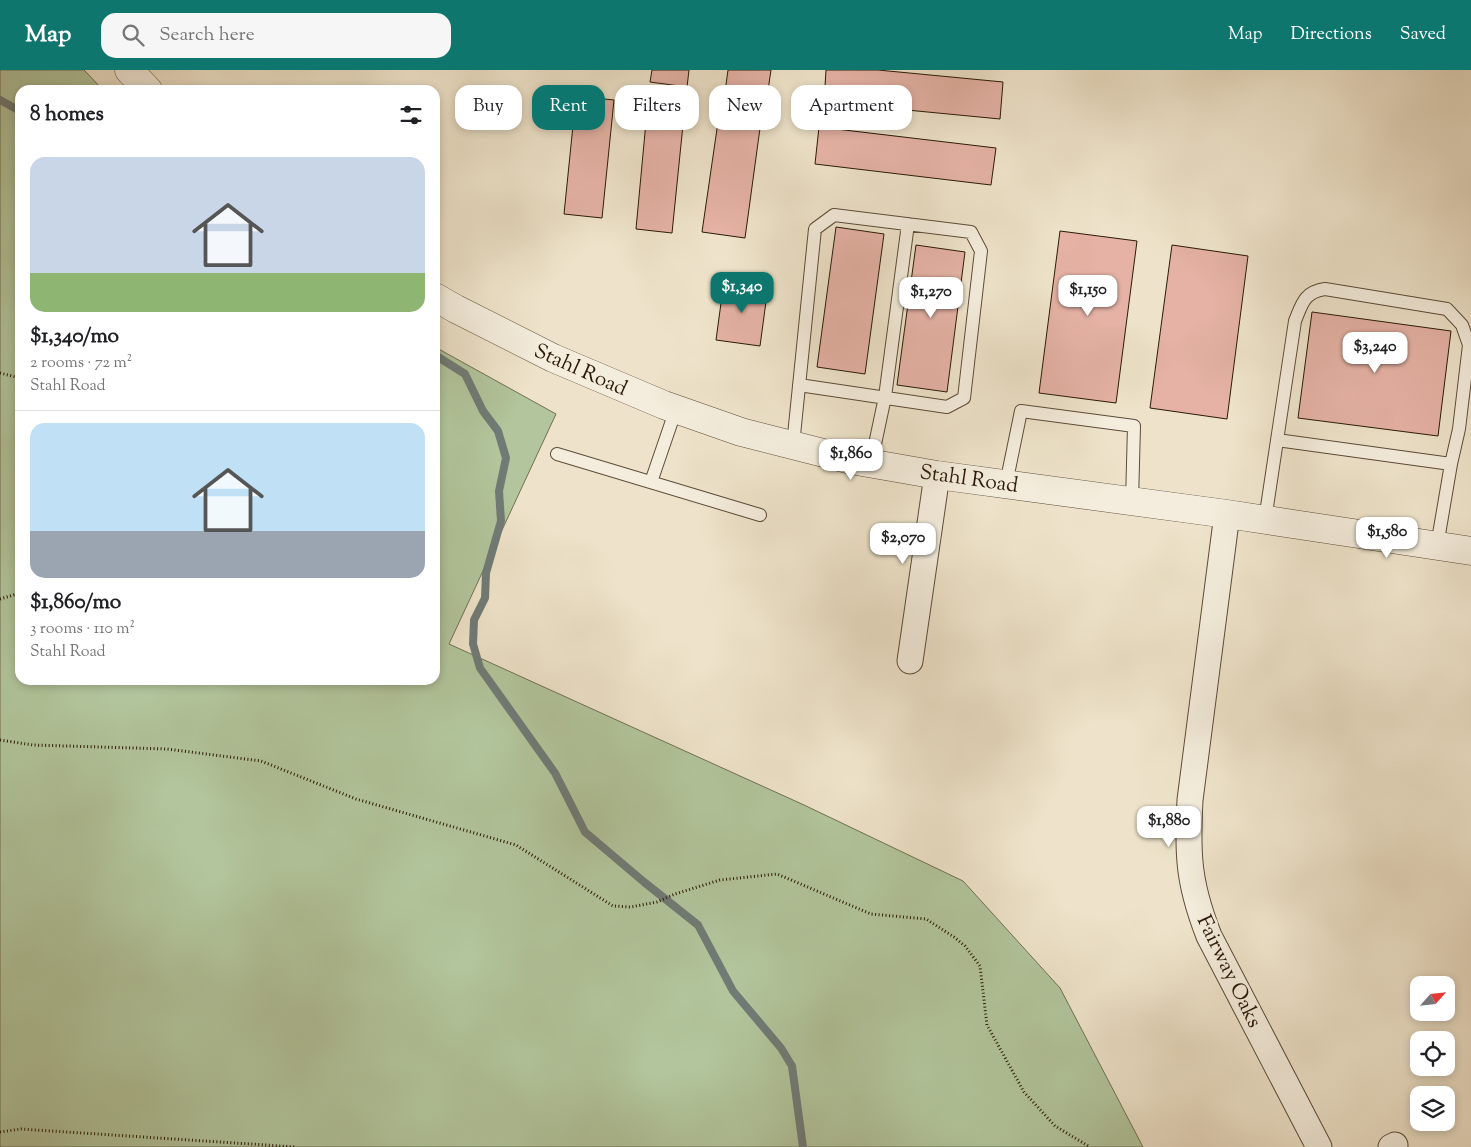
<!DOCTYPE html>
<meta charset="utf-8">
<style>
:root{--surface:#fff;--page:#f6f6f6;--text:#202124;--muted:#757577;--line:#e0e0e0;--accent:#0f766e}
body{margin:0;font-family:"Sorts Mill Goudy",serif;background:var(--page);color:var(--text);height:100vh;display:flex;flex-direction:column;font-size:19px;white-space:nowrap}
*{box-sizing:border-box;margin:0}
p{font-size:16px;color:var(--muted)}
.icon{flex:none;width:28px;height:28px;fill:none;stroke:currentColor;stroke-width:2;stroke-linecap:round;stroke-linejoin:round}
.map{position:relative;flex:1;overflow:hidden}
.drawer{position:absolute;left:15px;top:15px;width:425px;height:600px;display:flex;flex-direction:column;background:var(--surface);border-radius:15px;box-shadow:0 2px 8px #0003}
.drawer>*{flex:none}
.hud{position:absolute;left:455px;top:15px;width:475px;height:45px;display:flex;gap:10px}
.needle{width:32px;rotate:63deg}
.tools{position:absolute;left:1410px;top:906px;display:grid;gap:10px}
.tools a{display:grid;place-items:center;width:45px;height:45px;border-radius:10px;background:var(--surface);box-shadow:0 2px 8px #0003;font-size:25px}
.price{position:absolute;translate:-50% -42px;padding:0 11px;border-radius:10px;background:#fff;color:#222;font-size:16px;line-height:32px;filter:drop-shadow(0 1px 2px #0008)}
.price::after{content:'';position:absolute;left:50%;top:30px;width:15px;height:11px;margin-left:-8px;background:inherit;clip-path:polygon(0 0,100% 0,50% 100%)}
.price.on{background:var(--accent);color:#fff}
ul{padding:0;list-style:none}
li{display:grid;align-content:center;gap:10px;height:265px;padding:0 15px}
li+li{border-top:1px solid var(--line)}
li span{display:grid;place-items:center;height:155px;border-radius:15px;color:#555}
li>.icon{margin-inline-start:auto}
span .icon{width:90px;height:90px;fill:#fffc;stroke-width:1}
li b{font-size:21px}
h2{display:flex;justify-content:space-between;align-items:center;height:60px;padding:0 15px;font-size:21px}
.tag{padding:0 18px;border-radius:15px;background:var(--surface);box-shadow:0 2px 8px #0003;font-size:18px;line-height:45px}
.tag.on{background:var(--accent);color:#fff}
header{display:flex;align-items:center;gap:30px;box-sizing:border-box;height:70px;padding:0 25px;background:var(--accent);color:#fff}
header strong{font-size:24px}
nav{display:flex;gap:28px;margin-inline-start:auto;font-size:18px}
.search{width:350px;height:45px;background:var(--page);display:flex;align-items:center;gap:12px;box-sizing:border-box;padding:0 18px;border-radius:15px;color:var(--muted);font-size:19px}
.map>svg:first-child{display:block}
.green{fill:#b2c59c;stroke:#6e7052}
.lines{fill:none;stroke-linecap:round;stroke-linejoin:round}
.stream{stroke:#707b76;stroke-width:8}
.building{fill:#e5b2a5;stroke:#2b1a08}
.service-casing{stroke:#5c4c38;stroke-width:14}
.minor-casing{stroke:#5c4c38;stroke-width:27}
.tertiary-casing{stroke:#5c4c38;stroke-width:29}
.path{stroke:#2b1a08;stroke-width:3;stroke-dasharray:1 2.5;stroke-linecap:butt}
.service{stroke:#f4eddd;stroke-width:12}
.minor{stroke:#f4eddd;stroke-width:25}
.tertiary{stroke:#f4eddd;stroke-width:28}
.labels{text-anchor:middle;stroke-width:5;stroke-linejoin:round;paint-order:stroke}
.street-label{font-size:21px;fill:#2b1a08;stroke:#f4eddd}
</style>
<header>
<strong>Map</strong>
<div class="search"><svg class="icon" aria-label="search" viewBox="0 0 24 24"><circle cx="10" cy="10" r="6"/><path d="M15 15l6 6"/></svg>Search here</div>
<nav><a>Map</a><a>Directions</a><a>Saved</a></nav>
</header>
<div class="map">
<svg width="1471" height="1077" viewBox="0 0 1471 1077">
<rect width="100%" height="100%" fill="#eee3ca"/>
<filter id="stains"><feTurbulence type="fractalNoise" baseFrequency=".004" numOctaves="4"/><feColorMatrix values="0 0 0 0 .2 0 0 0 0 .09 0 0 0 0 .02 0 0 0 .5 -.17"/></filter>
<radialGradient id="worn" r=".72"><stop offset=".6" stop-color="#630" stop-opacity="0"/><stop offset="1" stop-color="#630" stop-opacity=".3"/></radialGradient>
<!-- green -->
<path class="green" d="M0,0H84L103,20H20V610H435V277L556,344L449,574L804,735L963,811L1060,918L1143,1077H0Z"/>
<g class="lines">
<!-- stream -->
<path class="stream" d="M0,30L20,41
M435,285L465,304L483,341L498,361L506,388L499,421L501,451L486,503L485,528L474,550L473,574L480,598L555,703L585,762L644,812L698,855L733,921L781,978L792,996L803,1077"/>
</g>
<!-- building -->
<path class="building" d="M652,0H689L687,17L650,12Z
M728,0H771L767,27L725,22Z
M826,0H878L1003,12L1000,49L824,32Z
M576,26L614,30L602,148L564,144Z
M647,41L684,45L672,163L636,159Z
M719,45L761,51L745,168L702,162Z
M819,57L996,78L991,115L815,94Z
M836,157L884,164L865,304L817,297Z
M1060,161L1137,171L1116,333L1039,323Z
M916,175L965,182L947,322L897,315Z
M1172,175L1248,186L1227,349L1150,338Z
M724,211L768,217L760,276L716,270Z
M1312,242L1451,261L1438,366L1298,348Z"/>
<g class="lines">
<defs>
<path id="service" d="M1277,370L1451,394
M793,375L815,159L834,145L971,162L981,181L964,328L947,337L799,315
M557,384L760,445
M871,393L885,327L908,154
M651,412L676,339
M1006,414L1021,341L1134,356L1132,431
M1265,450L1295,251C1302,234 1304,222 1325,219L1447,239L1462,255L1469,275L1459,359L1451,394L1437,476"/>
<path id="minor" d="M1227,444L1190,730C1189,751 1188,771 1190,792C1192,817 1200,843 1209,866L1319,1077
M910,591L937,405
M1391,1077L1395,1075"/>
<path id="tertiary" d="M129,0L148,20
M435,227L456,239L553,288L664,335L741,362L851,390L937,405L1227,444L1471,481"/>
</defs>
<!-- service casing -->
<use href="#service" class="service-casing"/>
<!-- minor casing -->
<use href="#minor" class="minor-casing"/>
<!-- tertiary casing -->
<use href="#tertiary" class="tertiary-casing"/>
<!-- path -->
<path class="path" d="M0,303L20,308
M0,529L20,523
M0,670L33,675L167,679L261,691L356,729L516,775L613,836L631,837L657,832L675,824L720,810L777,804L871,844L926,849L954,867L965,876L980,896L987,955L1024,1022L1055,1056L1090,1077
M0,1062L21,1059L296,1077"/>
<!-- service -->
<use href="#service" class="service"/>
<!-- minor -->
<use href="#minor" class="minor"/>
<!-- tertiary -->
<use href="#tertiary" class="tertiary"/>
</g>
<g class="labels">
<!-- street labels -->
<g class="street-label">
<text transform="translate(581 299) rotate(24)" y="7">Stahl Road</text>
<text transform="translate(969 408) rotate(8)" y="7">Stahl Road</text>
<text transform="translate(1230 901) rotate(64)" y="7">Fairway Oaks</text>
</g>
</g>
<rect width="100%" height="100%" filter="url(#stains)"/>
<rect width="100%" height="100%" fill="url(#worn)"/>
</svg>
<div class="tools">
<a><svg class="needle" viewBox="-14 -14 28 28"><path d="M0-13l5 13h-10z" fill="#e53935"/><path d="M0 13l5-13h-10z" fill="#757577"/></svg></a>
<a><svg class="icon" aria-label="locate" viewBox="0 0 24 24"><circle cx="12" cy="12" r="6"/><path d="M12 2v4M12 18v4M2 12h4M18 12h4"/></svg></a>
<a><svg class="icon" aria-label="layers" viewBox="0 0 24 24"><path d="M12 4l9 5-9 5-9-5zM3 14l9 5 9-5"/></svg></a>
</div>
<b class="price on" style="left:742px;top:244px">$1,340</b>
<b class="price" style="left:1088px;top:247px">$1,150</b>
<b class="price" style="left:931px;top:249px">$1,270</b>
<b class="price" style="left:1375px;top:304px">$3,240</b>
<b class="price" style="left:851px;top:411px">$1,860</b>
<b class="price" style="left:1387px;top:489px">$1,580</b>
<b class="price" style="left:903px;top:495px">$2,070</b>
<b class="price" style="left:1169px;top:778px">$1,880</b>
<div class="hud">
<a class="tag">Buy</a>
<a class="tag on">Rent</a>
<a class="tag">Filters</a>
<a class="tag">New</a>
<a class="tag">Apartment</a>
</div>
<section class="drawer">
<h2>8 homes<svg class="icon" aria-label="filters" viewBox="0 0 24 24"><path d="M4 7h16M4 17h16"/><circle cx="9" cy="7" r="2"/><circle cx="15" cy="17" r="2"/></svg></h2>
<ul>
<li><span style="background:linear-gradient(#c9d6e8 75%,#8fb573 0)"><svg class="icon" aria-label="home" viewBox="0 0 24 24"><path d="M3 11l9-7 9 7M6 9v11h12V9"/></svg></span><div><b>$1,340/mo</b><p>2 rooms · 72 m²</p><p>Stahl Road</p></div></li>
<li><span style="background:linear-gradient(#bfe0f5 70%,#9aa5b1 0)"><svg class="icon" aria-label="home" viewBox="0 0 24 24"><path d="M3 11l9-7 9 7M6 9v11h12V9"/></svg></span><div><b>$1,860/mo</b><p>3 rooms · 110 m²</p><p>Stahl Road</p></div></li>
</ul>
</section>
</div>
